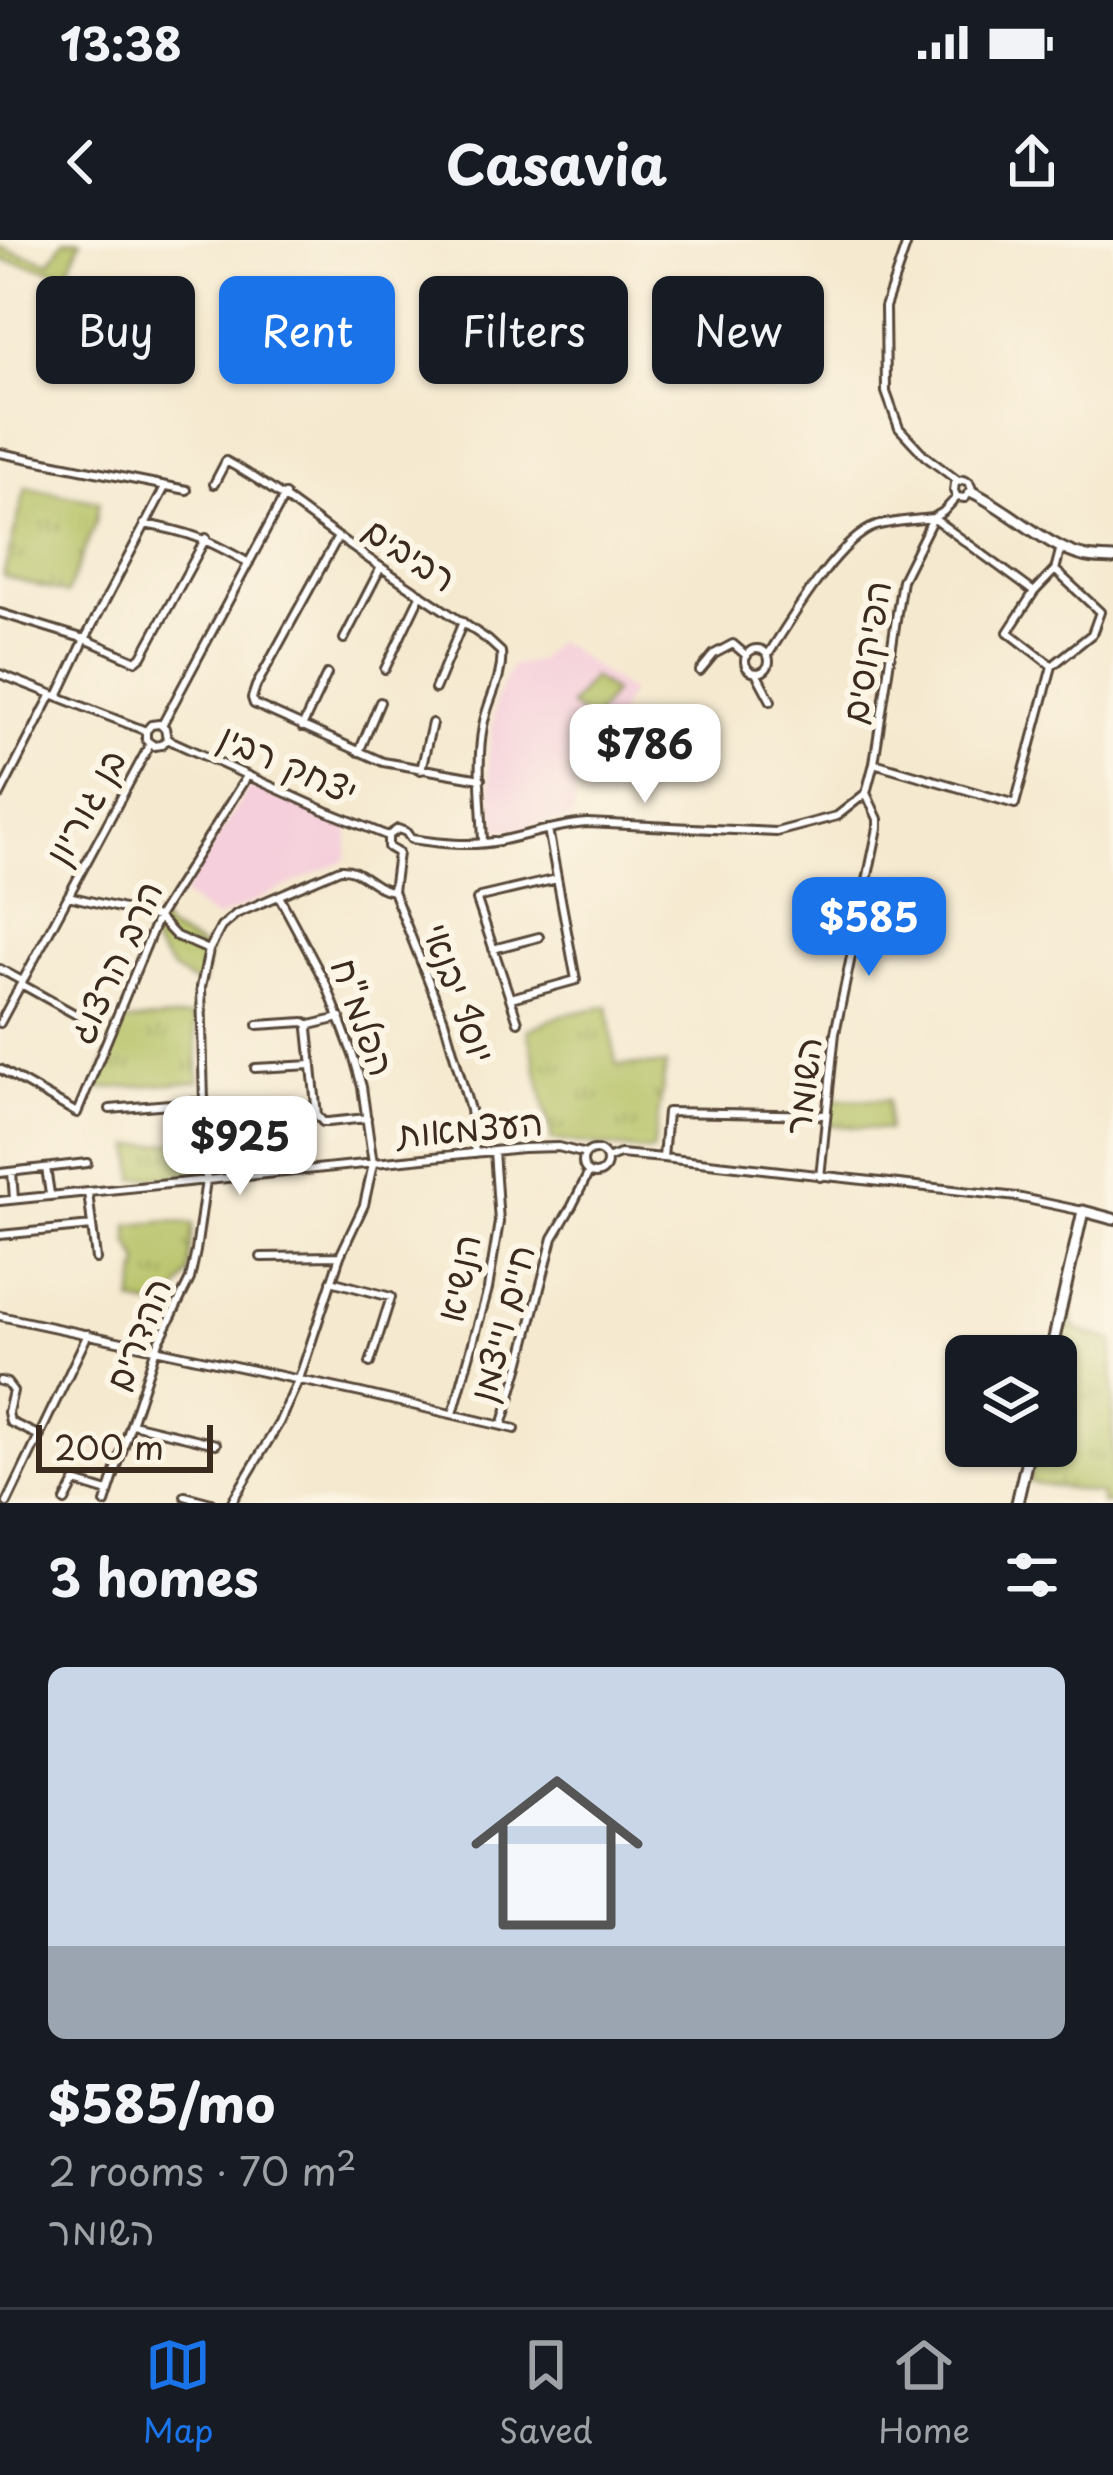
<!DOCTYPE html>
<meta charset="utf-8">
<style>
:root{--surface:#171b24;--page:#20242c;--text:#f1f3f6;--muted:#9ea1a6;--line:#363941;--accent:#1a73e8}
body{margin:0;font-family:"Playpen Sans","Playpen Sans Hebrew",sans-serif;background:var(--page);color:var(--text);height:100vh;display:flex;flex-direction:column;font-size:45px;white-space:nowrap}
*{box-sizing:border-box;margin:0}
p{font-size:39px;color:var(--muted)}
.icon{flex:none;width:66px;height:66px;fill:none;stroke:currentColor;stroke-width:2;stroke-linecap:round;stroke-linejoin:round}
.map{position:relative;height:1263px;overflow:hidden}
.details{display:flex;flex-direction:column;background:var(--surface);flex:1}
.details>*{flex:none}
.banner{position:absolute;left:36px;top:36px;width:1041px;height:108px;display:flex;gap:24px}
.controls{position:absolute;left:945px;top:1095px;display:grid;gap:24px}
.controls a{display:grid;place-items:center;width:132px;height:132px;border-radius:18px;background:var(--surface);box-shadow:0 3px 9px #0004;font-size:60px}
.scale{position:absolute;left:36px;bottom:30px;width:177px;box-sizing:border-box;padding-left:12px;border:6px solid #3b2a1e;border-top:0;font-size:33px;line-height:42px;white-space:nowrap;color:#3b2a1e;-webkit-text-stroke:9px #fcf5e5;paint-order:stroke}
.price{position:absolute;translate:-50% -102px;padding:0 27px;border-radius:24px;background:#fff;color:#222;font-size:39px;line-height:78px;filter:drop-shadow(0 3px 6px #0008)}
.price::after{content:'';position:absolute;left:50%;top:72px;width:36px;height:27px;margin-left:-18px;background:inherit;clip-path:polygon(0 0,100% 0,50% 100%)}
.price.on{background:var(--accent);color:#fff}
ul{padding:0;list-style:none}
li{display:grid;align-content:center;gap:24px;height:636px;padding:0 48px}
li+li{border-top:3px solid var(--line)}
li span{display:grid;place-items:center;height:372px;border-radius:18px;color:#555}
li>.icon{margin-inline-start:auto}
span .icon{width:216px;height:216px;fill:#fffc;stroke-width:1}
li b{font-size:51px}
h2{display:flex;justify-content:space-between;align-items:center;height:144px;padding:0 48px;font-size:51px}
.tag{padding:0 42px;border-radius:18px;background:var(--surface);box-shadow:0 3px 9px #0004;font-size:42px;line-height:108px}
.tag.on{background:var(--accent);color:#fff}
.status{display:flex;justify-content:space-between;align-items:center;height:84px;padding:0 60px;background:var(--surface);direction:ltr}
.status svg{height:33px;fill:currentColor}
header{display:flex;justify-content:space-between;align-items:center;height:156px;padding:0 48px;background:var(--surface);font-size:54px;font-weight:700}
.dock{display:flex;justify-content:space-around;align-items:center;height:168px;border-top:3px solid var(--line);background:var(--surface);font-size:33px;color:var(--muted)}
.dock a{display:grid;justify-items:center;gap:6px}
.dock .on{color:var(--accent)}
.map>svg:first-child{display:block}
.built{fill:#f5cfdb}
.grass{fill:url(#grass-tufts);stroke:#777540;stroke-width:3}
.garden{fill:#b3c062;stroke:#777540;stroke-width:3}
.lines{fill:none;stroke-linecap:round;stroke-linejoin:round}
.minor-casing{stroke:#574739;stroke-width:12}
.major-casing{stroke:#574739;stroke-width:15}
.minor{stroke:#fff;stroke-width:6}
.major{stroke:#fff;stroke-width:9}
.labels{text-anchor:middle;stroke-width:12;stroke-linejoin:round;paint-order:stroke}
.street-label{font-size:36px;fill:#3b2a1e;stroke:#fcf5e5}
</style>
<div class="status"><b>13:38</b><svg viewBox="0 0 49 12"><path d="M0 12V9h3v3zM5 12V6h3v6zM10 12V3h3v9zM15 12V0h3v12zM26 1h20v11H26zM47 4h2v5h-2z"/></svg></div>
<header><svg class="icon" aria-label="back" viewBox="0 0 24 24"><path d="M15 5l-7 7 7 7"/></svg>Casavia<svg class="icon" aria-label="share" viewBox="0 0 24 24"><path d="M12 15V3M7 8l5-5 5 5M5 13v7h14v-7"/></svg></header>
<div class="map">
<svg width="1113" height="1263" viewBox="0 0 1113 1263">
<defs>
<pattern id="grass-tufts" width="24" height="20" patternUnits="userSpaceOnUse" patternTransform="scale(3)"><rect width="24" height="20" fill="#b3c062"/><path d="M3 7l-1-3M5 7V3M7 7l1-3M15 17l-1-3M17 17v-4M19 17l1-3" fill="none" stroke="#939c50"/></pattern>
</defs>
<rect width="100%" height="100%" fill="#fcf5e5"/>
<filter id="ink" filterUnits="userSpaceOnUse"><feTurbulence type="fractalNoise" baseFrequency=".00833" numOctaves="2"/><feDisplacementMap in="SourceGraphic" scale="24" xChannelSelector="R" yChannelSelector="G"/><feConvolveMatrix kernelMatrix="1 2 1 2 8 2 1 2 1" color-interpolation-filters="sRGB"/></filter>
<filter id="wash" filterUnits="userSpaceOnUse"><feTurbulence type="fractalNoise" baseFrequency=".004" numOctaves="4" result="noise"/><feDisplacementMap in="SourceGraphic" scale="48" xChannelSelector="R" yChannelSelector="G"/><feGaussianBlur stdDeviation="2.7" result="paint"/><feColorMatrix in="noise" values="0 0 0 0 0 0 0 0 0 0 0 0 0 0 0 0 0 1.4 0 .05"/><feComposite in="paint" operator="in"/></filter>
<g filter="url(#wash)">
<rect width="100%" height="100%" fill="#f5e9cf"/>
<!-- built -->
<path class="built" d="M556,400L630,452L576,554L573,579L505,590L498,589L494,586L488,520L496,459L511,426L538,421Z
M250,545L349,588L347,619L216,679L182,656Z"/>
<!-- grass -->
<path class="grass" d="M64,0H81L67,33L0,20V7L50,22Z
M26,247L99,261L96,281L67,354L3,336Z
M158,677L167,689L209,710L201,747L173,730L148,698Z
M608,766L616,824L666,825L653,910L651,912C617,907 586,905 552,900L528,790L562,775Z
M195,776L199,842L96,849L120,782Z
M831,859L888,860V890L828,885Z
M200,900L203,934L135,939L132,906Z
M171,981L193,984L189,1033L167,1069L132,1062L140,1022L129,1003V985Z
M1067,1051L1074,1089L1113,1100V1263H1101V1254L1029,1242L1036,1206H1056L1055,1116Z"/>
<!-- garden -->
<path class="garden" d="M592,437L613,452L592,482L570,466Z"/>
</g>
<g filter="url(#ink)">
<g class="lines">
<defs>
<path id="minor" d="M908,0L885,67L886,152L899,188L925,216L958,241
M0,213L187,250
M214,244L226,221C270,245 301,271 341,299C389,334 439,366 488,400L501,412C504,437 487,461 483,486C476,524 482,565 483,603
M144,284C191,292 208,300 249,323
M338,297L256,446L252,458L254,464L383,522L481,539
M0,373L85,399L136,421L142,416L206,298
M344,399L381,327
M745 421a12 12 0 1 1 24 0a12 12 0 1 1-24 0Z
M768,415C789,382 839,298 876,286C894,281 915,280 933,278L1034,352
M1052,426L1008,392L1034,352L1055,330L1061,307
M385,429L421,354
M700,431L714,414L733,404L747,416
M756,433L771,461
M0,434L146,491
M435,449L463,382
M58,456L85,399L165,247
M162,485L285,255
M302,487L327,434
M146,491L151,485L159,484L165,488L167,499
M146,491V500L154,506L161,505L167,499
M167,499L326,571L388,596
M359,512L380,462
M874,523L1015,564L1052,426L1092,394L1100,372L1055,330
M421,530L432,483
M0,555L52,454
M388,596L398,589L406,592L411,599
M388,596V607L398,613
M411,599C439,603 470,607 499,601C529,595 556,585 587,583L776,592L837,576L866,553L874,523L902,340L933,278L943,272L957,257L965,258L972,249L969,242L963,240L955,243L954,251L957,257
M398,613L393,651L444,780L470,870L475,913
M68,656L158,677L176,696L209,710
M493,709L539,697
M0,729L22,741
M21,744L91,783
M511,758L576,740L548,589
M340,778L310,785L308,789L317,875L323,882H328L367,878
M518,782L477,660L480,657L557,639
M0,783L150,504
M258,785L304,782L310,785
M255,828L312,825
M0,829L77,873L158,677L247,536
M110,869L206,861
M256,870L316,867
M583 922a12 12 0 1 1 24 0a12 12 0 1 1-24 0Z
M663,918L667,872L826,875
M607,919L620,914L663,918L1017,957L1083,971
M46,928L50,954
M12,932L14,959
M0,933L87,923
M820,937L835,793L878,588V579L866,553
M88,952L96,1019
M0,961L523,908L558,907L586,914
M0,995L92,986
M261,1017L340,1016
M331,1041L391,1057L370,1123
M0,1076L361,1153L515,1189
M0,1141L7,1143L13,1151L8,1172L10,1182L40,1196
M453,1174L488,1049L499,982L494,911
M132,1184L216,1204
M502,1186L520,1125L553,998L572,966L589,932
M185,1256L211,1263
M65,1261L75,1242L108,1252
M7,1263L88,1094
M105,1263L156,1108L190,1039L196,1011L206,940L201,747L209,710L221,687L236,674L340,629C361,627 372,649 393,651
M231,1263L279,1183L299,1139L340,1016L364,965L373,924L362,847L354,818L327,746L279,656"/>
<path id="major" d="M972,252C1007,268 1050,309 1083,316C1093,319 1104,318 1113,319
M1050,1116L1083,971L1113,979
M1017,1263L1030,1206"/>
</defs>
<!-- minor casing -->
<use href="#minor" class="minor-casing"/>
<!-- major casing -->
<use href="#major" class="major-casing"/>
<!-- minor -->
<use href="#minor" class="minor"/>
<!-- major -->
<use href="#major" class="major"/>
</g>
</g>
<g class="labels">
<!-- street labels -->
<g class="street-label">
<text transform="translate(410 314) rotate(34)" y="13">רביבים</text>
<text transform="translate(866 412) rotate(-80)" y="13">הפיקוסים</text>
<text transform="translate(288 524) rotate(24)" y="13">יצחק רבין</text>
<text transform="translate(85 567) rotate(-61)" y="13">בן גוריון</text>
<text transform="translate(115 722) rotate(-65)" y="13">הרב הרצוג</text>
<text transform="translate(459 753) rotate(70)" y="13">יוסף יבנאי</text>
<text transform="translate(363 777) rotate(70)" y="13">הפלמ"ח</text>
<text transform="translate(803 846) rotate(-83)" y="13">השומר</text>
<text transform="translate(470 888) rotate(-5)" y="13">העצמאות</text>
<text transform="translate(459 1038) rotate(-78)" y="13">הנשיא</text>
<text transform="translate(502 1083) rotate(-75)" y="13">חיים וייצמן</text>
<text transform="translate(138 1094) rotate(-68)" y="13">ההדרים</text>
</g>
</g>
</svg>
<div class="controls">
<a><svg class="icon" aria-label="layers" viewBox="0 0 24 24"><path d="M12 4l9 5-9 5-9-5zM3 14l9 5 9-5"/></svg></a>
</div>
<div class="scale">200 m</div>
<b class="price" style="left:645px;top:566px">$786</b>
<b class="price on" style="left:869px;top:739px">$585</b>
<b class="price" style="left:240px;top:958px">$925</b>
<div class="banner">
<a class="tag">Buy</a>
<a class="tag on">Rent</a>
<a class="tag">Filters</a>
<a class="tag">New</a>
</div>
</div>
<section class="details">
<h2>3 homes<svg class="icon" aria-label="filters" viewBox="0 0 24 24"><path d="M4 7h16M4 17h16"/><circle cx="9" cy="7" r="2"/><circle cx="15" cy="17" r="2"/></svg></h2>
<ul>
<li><span style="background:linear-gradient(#c9d6e8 75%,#9aa5b1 0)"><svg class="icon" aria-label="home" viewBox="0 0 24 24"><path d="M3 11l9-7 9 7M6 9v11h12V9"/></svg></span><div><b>$585/mo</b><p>2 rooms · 70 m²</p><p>השומר</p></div></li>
</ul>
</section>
<nav class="dock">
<a class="on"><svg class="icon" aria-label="map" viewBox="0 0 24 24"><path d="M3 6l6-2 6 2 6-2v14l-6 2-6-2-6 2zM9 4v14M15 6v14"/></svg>Map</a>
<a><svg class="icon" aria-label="saved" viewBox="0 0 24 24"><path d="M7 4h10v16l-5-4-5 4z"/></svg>Saved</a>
<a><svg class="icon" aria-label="home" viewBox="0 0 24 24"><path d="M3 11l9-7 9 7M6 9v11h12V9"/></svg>Home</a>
</nav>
